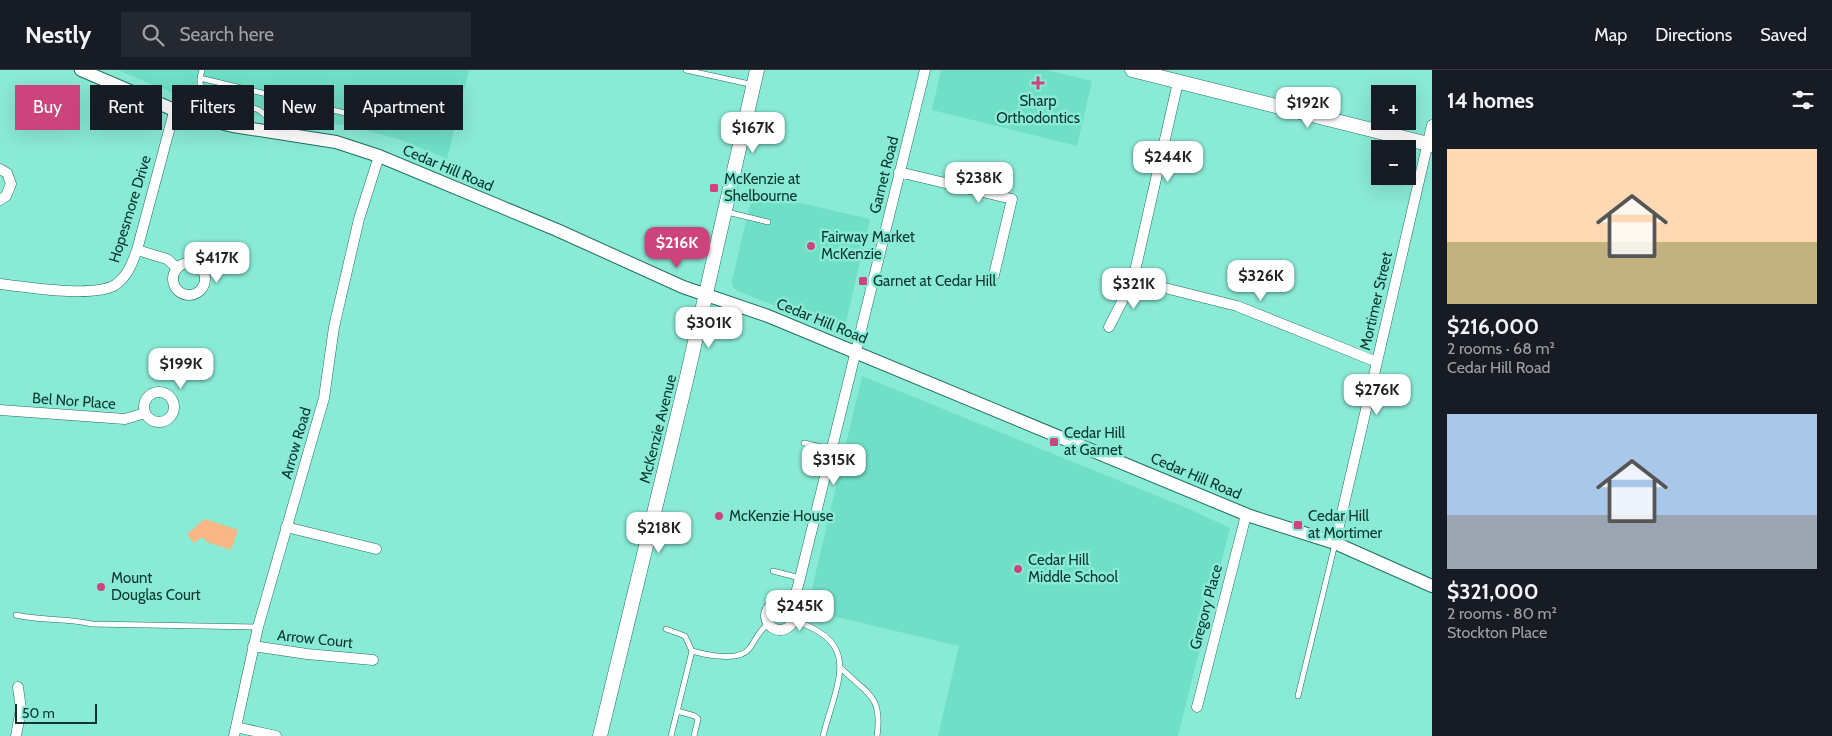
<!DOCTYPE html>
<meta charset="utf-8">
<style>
:root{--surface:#171b24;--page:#242831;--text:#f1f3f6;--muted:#9ea1a6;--line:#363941;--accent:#cd447d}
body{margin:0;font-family:Cabin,sans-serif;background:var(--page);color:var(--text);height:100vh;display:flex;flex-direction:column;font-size:19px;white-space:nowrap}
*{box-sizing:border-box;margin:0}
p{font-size:16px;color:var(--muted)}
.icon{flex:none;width:28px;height:28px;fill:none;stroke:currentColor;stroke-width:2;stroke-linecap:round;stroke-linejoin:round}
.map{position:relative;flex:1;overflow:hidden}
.drawer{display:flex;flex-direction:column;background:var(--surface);width:400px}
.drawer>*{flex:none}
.top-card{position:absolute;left:15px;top:15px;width:475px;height:45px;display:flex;gap:10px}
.tools{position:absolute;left:1371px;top:15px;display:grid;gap:10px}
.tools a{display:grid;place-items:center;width:45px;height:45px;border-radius:0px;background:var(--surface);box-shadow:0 5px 20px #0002;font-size:25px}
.scale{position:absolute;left:15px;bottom:12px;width:82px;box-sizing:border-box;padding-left:5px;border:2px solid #0a362e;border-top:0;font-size:14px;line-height:18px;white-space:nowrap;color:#0a362e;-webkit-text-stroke:4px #89ead5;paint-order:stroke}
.price{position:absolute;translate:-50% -42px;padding:0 11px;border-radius:10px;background:#fff;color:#222;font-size:16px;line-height:32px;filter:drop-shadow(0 1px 2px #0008)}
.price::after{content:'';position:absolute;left:50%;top:30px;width:15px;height:11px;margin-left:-8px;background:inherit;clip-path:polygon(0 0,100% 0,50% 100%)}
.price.selected{background:var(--accent);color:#fff}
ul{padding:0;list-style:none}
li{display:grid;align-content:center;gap:10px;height:265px;padding:0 15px}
li span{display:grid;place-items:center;height:155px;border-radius:0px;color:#555}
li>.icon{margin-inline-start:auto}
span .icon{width:90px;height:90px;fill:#fffc;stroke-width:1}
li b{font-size:21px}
h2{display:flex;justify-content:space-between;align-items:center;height:60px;padding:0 15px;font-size:21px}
.pill{padding:0 18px;border-radius:0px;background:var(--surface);box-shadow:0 5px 20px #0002;font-size:18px;line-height:45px}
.pill.selected{background:var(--accent);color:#fff}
header{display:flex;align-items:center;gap:30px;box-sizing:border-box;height:70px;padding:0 25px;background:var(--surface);border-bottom:1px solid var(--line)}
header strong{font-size:24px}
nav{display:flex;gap:28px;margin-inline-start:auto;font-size:18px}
.search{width:350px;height:45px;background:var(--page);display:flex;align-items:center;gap:12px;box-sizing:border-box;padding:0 18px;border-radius:0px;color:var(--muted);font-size:19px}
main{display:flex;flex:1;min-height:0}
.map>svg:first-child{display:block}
.built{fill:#70dfc8}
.green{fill:#f8b785}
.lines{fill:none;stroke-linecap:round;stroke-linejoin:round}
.service-casing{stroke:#1f6e60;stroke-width:6}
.minor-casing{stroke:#1f6e60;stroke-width:11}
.tertiary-casing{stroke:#1f6e60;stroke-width:14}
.secondary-casing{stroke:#1f6e60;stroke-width:15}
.service{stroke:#fff;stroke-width:5}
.minor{stroke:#fff;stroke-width:10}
.tertiary{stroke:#fff;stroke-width:12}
.secondary{stroke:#fff;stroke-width:14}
.poi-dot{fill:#cd447d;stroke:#89ead5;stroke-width:2}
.labels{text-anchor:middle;stroke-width:5;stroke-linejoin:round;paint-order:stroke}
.poi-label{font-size:15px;fill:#0a362e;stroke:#89ead5;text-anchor:start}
.street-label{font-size:15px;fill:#0a362e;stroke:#89ead5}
</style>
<header>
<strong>Nestly</strong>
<div class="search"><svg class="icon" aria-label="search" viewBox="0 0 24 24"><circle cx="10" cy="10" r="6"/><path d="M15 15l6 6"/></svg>Search here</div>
<nav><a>Map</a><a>Directions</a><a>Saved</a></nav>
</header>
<main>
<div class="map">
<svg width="1432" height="666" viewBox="0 0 1432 666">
<rect width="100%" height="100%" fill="#89ead5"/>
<!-- built -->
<path class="built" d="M118,0H469L447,89L402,70L351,56L236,43L204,36Z
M941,0H1047L1092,11L1077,76L932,40Z
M753,122L870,149L846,252L840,259H833L738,221L733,217L732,211Z
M862,306L1189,439L1230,458L1178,666H938L959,576L807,540Z"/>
<!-- green -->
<path class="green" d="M205,449L238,460L231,480L207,472L202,467L194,473L187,464Z"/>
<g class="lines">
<defs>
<path id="service" d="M202,0L200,8L399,56
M686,0L754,15
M200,8V14L204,19L259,40L284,60
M727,142L768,152
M804,373L830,379
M786,444L813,449
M773,501L800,508
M16,545C41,551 67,548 92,554L258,557
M792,550C864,572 837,611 823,666
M666,559L685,566L692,581
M840,597C866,624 883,624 877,666
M1298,626L1335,474
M677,641L695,646L698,649L694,666
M671,666L692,581C706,585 739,592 749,579C756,570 759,560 768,554"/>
<path id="minor" d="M0,99L7,103L11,114L6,126L0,130
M899,102L1012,129L994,205
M137,180L167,189L177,198
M173 209a16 16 0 1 1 32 0a16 16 0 1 1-32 0Z
M1133,210L1237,236L1377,292
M0,214C26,217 94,228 115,215C127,207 132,194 137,180L174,42
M1109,257L1133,210L1178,12
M144 337a15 15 0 1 1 30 0a15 15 0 1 1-30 0Z
M0,340L125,349L145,343
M286,457L376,479
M1335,473L1432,55
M766 546a14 14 0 1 1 28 0a14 14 0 1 1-28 0Z
M788,535L795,527L800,508L925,0
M253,576L307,584L373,590
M1197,637L1246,445
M236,657L276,666
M16,666L21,639L18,617
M234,666L258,557L324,328L334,257L359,149L379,86"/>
<path id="tertiary" d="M81,0L186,45L233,56L336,72L379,86L557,160L683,217L768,246L1250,446L1335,473L1432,516"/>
<path id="secondary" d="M1132,0L1432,75
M600,666L686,311L757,0"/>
</defs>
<!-- service casing -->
<use href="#service" class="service-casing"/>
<!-- minor casing -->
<use href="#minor" class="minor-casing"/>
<!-- tertiary casing -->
<use href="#tertiary" class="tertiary-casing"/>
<!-- secondary casing -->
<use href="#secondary" class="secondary-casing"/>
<!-- service -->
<use href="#service" class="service"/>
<!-- minor -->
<use href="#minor" class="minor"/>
<!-- tertiary -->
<use href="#tertiary" class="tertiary"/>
<!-- secondary -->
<use href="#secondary" class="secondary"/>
</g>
<!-- markers -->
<g class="poi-dot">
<path d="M1035.5 5.5h5v5h5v5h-5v5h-5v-5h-5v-5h5z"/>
<rect x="709" y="113" width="10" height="10" rx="2.5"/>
<circle cx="811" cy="176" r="5"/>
<rect x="858" y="206" width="10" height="10" rx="2.5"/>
<rect x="1049" y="367" width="10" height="10" rx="2.5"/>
<circle cx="719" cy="446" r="5"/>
<rect x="1293" y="450" width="10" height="10" rx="2.5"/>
<circle cx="1018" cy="499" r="5"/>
<circle cx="101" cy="517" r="5"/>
</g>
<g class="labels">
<!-- poi labels -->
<g class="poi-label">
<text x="1038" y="36" text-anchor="middle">Sharp<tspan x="1038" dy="17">Orthodontics</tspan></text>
<text x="724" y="114">McKenzie at<tspan x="724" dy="17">Shelbourne</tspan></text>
<text x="821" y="172">Fairway Market<tspan x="821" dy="17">McKenzie</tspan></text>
<text x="873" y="216">Garnet at Cedar Hill</text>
<text x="1064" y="368">Cedar Hill<tspan x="1064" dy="17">at Garnet</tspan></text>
<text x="729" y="451">McKenzie House</text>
<text x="1308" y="451">Cedar Hill<tspan x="1308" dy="17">at Mortimer</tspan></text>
<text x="1028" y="495">Cedar Hill<tspan x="1028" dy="17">Middle School</tspan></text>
<text x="111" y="513">Mount<tspan x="111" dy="17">Douglas Court</tspan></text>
</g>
<!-- street labels -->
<g class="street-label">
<text transform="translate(448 98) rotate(23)" y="5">Cedar Hill Road</text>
<text transform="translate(884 105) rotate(-76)" y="5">Garnet Road</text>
<text transform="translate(130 139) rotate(-73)" y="5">Hopesmore Drive</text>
<text transform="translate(1376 231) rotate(-77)" y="5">Mortimer Street</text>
<text transform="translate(822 251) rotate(22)" y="5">Cedar Hill Road</text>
<text transform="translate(74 331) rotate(4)" y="5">Bel Nor Place</text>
<text transform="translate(658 359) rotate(-76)" y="5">McKenzie Avenue</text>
<text transform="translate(296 373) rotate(-74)" y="5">Arrow Road</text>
<text transform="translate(1196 406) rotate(23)" y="5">Cedar Hill Road</text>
<text transform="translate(1206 537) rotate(-75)" y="5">Gregory Place</text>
<text transform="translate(315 569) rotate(6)" y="5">Arrow Court</text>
</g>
</g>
</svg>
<div class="tools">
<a>+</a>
<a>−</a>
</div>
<div class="scale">50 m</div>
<b class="price" style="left:1308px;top:59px">$192K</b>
<b class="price" style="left:753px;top:84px">$167K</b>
<b class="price" style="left:1168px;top:113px">$244K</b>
<b class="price" style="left:979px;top:134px">$238K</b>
<b class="price selected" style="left:677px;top:199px">$216K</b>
<b class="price" style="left:217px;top:214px">$417K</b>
<b class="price" style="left:1261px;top:232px">$326K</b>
<b class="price" style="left:1134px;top:240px">$321K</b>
<b class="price" style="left:709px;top:279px">$301K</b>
<b class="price" style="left:181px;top:320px">$199K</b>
<b class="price" style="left:1377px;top:346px">$276K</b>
<b class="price" style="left:834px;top:416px">$315K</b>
<b class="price" style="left:659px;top:484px">$218K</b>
<b class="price" style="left:800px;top:562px">$245K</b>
<div class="top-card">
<a class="pill selected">Buy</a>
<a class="pill">Rent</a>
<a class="pill">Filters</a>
<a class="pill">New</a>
<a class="pill">Apartment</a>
</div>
</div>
<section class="drawer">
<h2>14 homes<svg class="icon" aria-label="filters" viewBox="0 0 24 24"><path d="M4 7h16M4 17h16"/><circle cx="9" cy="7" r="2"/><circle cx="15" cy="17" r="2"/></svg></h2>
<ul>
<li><span style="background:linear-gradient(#ffd9b3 60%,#c2b280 0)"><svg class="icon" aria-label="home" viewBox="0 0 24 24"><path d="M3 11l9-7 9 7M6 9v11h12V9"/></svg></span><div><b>$216,000</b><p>2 rooms · 68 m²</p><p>Cedar Hill Road</p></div></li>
<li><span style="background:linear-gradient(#a9c7e8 65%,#9aa5b1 0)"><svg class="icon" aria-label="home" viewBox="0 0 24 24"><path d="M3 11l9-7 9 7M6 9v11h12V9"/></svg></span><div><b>$321,000</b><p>2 rooms · 80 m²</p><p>Stockton Place</p></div></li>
</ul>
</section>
</main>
